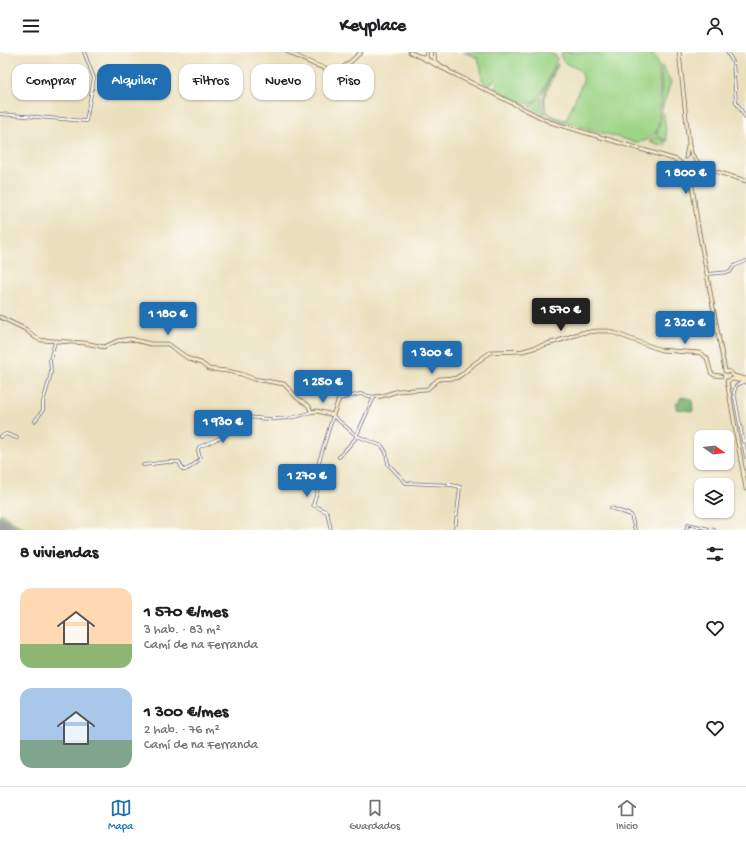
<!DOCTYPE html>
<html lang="es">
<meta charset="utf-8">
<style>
:root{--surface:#fff;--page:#f2f2f2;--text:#202124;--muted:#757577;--line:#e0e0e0;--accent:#1f6fb2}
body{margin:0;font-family:"Gochi Hand",sans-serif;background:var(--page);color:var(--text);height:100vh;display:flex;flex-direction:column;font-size:15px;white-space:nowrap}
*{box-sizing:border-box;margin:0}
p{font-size:13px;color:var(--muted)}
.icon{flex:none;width:22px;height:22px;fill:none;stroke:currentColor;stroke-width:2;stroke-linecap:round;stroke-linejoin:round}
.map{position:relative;height:478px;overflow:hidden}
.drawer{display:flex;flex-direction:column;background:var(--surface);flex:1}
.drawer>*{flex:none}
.top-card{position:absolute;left:12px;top:12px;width:400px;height:36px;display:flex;gap:8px}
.needle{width:26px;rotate:104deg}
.tools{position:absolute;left:694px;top:378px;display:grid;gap:8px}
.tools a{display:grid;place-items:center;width:40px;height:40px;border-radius:8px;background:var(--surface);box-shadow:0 1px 3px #0004;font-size:20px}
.price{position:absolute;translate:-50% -34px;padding:0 9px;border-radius:4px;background:var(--accent);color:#fff;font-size:13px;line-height:26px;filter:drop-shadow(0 1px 2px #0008)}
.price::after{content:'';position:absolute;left:50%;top:24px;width:12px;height:9px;margin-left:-6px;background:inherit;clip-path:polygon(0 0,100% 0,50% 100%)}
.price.selected{background:#222;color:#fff}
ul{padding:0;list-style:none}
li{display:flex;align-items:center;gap:12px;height:100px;padding:0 20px}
li span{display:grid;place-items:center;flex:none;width:112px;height:80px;border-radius:12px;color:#555}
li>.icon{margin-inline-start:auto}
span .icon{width:48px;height:48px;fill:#fffc;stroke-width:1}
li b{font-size:17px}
h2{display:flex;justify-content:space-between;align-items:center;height:48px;padding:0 20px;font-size:17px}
.chip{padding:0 14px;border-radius:12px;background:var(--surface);box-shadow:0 1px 3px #0004;font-size:14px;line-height:36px}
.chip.selected{background:var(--accent);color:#fff}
header{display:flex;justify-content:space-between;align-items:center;height:52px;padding:0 20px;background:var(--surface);font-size:18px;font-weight:700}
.dock{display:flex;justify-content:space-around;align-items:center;height:56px;border-top:1px solid var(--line);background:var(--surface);font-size:11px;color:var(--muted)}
.dock a{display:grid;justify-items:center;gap:2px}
.dock .selected{color:var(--accent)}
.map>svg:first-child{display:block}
.green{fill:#9cd385;stroke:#5f7a60}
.forest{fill:#7db572;stroke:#506c56}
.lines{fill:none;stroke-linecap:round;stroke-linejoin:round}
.runway{stroke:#86817c;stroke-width:12}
.street-casing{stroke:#686469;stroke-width:3.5}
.secondary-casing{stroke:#686469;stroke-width:4.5}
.street{stroke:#fff;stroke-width:2}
.secondary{stroke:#f8e8c3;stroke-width:3}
</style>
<header><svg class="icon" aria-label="menu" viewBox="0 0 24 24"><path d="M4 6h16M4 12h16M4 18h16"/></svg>Keyplace<svg class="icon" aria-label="person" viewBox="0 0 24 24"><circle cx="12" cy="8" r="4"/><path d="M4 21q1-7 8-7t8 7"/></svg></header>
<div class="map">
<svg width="746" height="478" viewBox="0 0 746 478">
<rect width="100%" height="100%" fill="#fdfcf7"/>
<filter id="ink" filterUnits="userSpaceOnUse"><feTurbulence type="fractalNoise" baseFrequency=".025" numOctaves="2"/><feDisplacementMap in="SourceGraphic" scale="8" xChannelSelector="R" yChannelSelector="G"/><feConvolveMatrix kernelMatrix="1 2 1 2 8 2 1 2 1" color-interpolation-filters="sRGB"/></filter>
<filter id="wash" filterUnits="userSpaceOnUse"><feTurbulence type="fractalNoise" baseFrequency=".012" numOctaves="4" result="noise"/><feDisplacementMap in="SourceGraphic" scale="16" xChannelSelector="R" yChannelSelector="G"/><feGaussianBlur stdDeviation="0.9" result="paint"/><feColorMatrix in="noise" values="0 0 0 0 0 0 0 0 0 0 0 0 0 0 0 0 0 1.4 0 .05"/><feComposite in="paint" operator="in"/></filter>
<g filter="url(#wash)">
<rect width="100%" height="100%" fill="#ebe0be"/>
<!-- green -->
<path class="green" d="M463,0H548L555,3L557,7L542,42L534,50L524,52L496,37L494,36L498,30L495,27L492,31L491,30L488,32H485L482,27L481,17L478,6Z
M562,0H589L596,1L602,0L652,1C655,4 657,7 658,11C661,22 661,71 656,80C652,88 643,90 634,90L558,68C555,66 552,66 550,64C535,51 550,25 557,12H558C554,24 538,50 548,60C552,65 560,67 566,68L583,29C585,9 556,18 562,0Z
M662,13L671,30L661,60L664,62L667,89L656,83C665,65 661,35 661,14Z
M542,45L541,52L545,62L529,54Z
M655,85L665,89L666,94L649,90Z
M0,461L26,478H18L0,466Z"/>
<!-- forest -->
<path class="forest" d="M681,345L692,347L693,359L676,357V351H678Z"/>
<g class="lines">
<!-- runway -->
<path class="runway" d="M0,470L13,478"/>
</g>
</g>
<g filter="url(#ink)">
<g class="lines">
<defs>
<path id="street" d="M727,0L733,10L736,50L746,66
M0,62L86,69L94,26L84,0
M708,222L730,220L734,214L746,209
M743,330L736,334L734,340L746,405
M339,347L360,342
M333,364L357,384L382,394L386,400L388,412L406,431L452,433L460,435L455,478
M35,369L43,358V350L49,329L51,320L50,307L55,290
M0,385L6,382L17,386
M339,405L355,387L374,345L360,342
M143,413C154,412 169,409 179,410L183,418H185C190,416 195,412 200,407L198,398L199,395L227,383L238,368L243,364C265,368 290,369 311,360
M611,456L631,463L635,478
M331,478L327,460L313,453L318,437L314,432L313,429L333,364
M686,478L688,472L714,478"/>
<path id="secondary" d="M288,0C299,5 328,21 338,18C347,15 354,6 361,0
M410,0L550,70L677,108L683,113L691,126L698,175L725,319
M427,0L426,4L427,7
M434,0L435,10L448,18
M679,0L689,93L692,103L700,113L705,116L746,129
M419,4L427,6
M429,8L436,12
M686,105L688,94
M693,126V121L698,111
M0,265L25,277L36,286L41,288L85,291L104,295L117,289L130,287L151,292H168L189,307L201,311L209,317L227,319L241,322L254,327L284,332L297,346L309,354L311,360L317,359L333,363L339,347
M725,319L730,320L734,324L746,327
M727,329L746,437
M727,329L733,327L746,330
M374,345L382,344L398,339L427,337L439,327L456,326L461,323L474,312L491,300L523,299L558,289L581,281L597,279H609L661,298L700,301L707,306L711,321L714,323L721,324"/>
</defs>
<!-- street casing -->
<use href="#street" class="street-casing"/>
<!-- secondary casing -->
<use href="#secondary" class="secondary-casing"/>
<!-- street -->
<use href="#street" class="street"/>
<!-- secondary -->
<use href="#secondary" class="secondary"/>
</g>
</g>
</svg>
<div class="tools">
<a><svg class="needle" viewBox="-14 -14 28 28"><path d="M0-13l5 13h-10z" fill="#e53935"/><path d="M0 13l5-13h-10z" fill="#757577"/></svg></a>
<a><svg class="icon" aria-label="layers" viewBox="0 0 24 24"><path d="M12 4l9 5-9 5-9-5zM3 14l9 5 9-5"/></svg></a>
</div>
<b class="price" style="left:686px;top:143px">1 800 €</b>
<b class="price selected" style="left:561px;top:280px">1 570 €</b>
<b class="price" style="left:168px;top:284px">1 180 €</b>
<b class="price" style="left:685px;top:293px">2 320 €</b>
<b class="price" style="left:432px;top:323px">1 300 €</b>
<b class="price" style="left:323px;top:352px">1 250 €</b>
<b class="price" style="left:223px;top:392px">1 930 €</b>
<b class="price" style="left:307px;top:446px">1 270 €</b>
<div class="top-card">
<a class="chip">Comprar</a>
<a class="chip selected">Alquilar</a>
<a class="chip">Filtros</a>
<a class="chip">Nuevo</a>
<a class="chip">Piso</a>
</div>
</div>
<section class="drawer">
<h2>8 viviendas<svg class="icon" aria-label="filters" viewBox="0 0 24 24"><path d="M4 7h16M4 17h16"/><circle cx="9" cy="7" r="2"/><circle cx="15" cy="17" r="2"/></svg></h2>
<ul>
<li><span style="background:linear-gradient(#ffd9b3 70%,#8fb573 0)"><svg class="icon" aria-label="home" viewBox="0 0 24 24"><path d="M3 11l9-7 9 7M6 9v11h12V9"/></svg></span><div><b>1 570 €/mes</b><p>3 hab. · 83 m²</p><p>Camí de na Ferranda</p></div><svg class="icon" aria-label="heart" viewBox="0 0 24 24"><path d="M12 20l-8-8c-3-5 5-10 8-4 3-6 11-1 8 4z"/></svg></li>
<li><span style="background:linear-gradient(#a9c7e8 65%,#7fa58c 0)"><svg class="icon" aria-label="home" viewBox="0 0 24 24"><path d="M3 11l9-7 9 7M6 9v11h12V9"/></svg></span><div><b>1 300 €/mes</b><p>2 hab. · 76 m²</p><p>Camí de na Ferranda</p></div><svg class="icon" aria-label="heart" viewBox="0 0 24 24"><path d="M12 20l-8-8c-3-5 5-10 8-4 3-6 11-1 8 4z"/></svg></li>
</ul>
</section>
<nav class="dock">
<a class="selected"><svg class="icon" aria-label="map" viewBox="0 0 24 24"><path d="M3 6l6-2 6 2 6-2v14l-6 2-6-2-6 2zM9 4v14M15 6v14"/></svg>Mapa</a>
<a><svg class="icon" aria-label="saved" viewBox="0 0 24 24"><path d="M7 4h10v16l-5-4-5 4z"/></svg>Guardados</a>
<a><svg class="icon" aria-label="home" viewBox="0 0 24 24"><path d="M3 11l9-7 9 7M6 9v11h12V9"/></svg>Inicio</a>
</nav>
